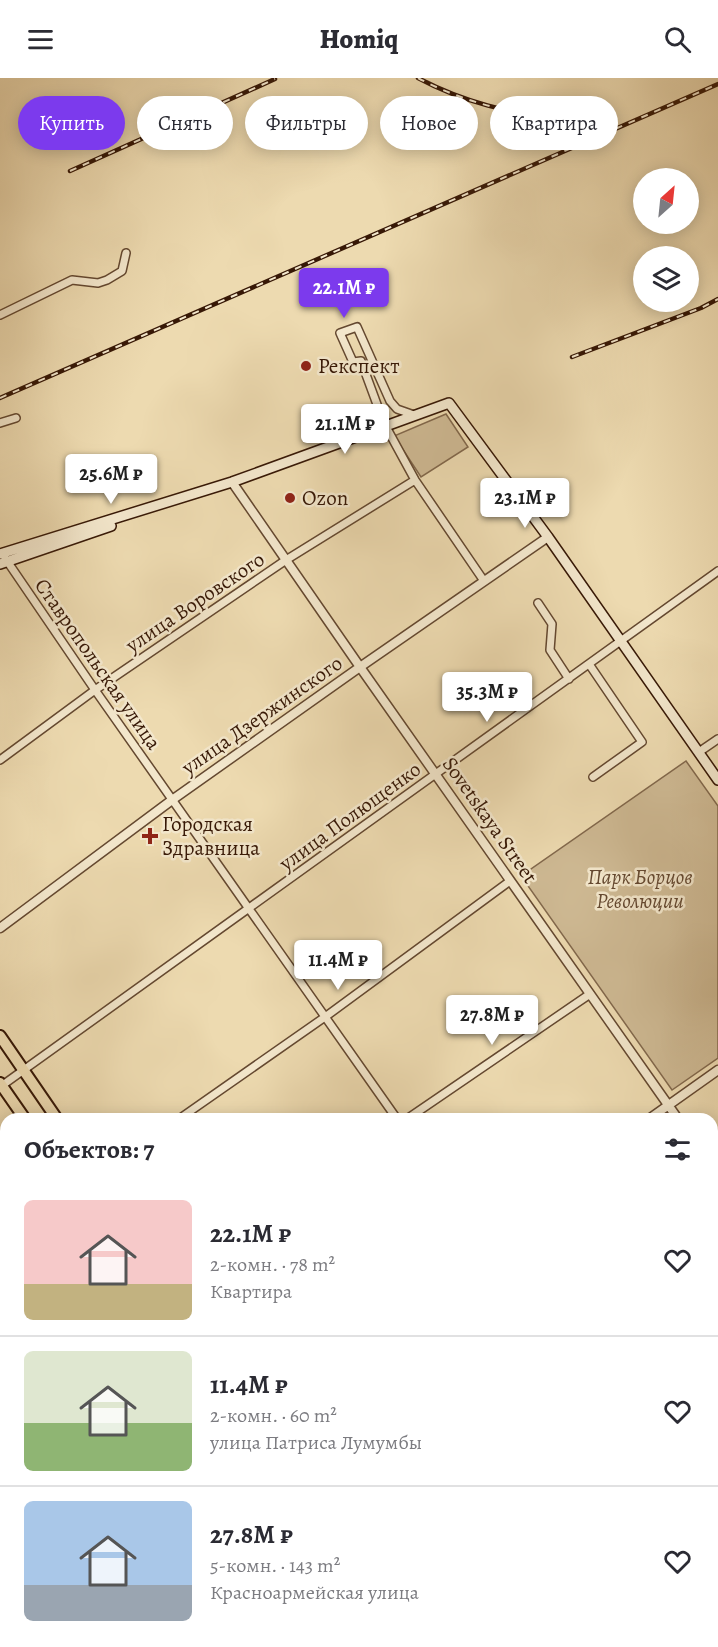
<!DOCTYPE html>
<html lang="ru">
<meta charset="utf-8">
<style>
:root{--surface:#fff;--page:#f2f2f3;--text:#2b2b33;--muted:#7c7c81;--line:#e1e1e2;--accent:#7c3aed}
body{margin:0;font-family:Alegreya,serif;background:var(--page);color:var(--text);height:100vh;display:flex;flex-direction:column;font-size:22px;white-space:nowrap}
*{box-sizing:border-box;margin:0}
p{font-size:20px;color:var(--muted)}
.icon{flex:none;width:33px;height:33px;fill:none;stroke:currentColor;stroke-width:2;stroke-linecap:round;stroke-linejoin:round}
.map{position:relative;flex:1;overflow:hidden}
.side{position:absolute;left:0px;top:1035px;width:718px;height:534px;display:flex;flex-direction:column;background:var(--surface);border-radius:18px 18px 0 0;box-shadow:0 3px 15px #0003}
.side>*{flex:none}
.banner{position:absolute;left:18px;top:18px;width:682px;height:54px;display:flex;gap:12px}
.needle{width:39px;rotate:27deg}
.controls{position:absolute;left:633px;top:90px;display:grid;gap:12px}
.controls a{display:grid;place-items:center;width:66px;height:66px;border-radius:50%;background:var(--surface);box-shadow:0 3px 15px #0003;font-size:30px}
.price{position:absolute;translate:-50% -51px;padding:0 14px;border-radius:6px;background:#fff;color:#222;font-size:20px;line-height:39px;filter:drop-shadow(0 2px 3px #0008)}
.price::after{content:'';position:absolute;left:50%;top:36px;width:18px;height:14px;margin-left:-9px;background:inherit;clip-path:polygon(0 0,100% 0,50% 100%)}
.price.current{background:var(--accent);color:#fff}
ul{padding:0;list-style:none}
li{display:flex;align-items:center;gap:18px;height:150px;padding:0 24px}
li+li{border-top:2px solid var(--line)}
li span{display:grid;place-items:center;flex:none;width:168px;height:120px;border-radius:9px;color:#555}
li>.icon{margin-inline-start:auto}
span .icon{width:72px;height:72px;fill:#fffc;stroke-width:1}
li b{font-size:26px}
h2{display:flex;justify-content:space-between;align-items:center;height:72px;padding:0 24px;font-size:26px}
.pill{padding:0 21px;border-radius:27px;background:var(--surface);box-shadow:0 3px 15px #0003;font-size:21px;line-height:54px}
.pill.current{background:var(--accent);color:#fff}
header{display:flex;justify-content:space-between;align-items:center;height:78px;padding:0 24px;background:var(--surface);font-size:27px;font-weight:800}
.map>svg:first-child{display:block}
.green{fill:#ceb993;stroke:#82684c;stroke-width:1.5}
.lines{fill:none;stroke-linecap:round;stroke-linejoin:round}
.minor-casing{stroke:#644830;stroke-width:10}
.tertiary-casing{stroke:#644830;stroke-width:11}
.secondary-casing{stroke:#371806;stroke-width:12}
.primary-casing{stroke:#371806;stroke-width:14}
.minor{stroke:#f3e7cc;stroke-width:7}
.tertiary{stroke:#f3e7cc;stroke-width:8}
.secondary{stroke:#f3e7cc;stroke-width:9}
.primary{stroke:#eddab0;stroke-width:10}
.rail-casing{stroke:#371806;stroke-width:4.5}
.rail{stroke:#f3e7cc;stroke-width:2;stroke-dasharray:7;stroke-linecap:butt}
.poi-dot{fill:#8f2418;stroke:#f3e7cc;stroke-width:2}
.labels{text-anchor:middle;stroke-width:5;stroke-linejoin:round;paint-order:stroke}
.poi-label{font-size:21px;fill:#371806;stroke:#f3e7cc;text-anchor:start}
.street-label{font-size:21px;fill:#371806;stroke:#f3e7cc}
.park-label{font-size:21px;font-style:italic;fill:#644830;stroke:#f3e7cc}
</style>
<header><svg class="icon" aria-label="menu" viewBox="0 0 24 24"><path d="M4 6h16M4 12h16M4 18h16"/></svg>Homiq<svg class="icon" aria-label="search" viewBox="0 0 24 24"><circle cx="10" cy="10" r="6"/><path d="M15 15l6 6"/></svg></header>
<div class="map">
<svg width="718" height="1569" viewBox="0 0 718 1569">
<rect width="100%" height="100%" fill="#eddab0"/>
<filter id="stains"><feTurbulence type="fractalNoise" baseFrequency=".00333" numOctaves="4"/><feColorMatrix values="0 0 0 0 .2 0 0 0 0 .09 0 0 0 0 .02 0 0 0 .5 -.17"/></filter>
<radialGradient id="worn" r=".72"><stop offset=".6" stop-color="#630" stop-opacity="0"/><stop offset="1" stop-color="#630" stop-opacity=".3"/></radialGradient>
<!-- green -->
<path class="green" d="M446,336L468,369L421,399L394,358Z
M686,683L718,728V980L672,1012L521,798Z"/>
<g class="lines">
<defs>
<path id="minor" d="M0,237L72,202L98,205L107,202L122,193L126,175
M0,345L16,340
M385,347L415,402L484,503
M380,350L382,340L361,283L353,284L340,255L357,249L390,323L397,331L414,337
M5,480L95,612L397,1041
M538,525L552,546L550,572L569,601
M589,586L642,664L593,699
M699,674L718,661
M0,682L95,612L286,482L415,402
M0,1009L718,493
M179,1041L325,939L510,803
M407,1041L590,916
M712,1159L718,1155
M712,1186L718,1182
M0,1248L6,1257
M0,1328L6,1324
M712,1346L718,1342
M712,1491L718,1499
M0,1492L6,1488
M0,1499L6,1508
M712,1507L718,1504
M45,1563L49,1569
M124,1569L132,1563
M157,1569L165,1563
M625,1569L633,1563"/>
<path id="tertiary" d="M232,404L360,589L678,1041
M0,850L172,722L360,589L548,459
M649,1041L718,992
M712,1091L718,1098"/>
<path id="secondary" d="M0,476L232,404L449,325L548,459L718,702
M0,486L111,448"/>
<path id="primary" d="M0,958L57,1041
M0,1005L25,1041
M397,1563L401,1569
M424,1563L428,1569"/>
</defs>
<!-- minor casing -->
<use href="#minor" class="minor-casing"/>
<!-- tertiary casing -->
<use href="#tertiary" class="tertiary-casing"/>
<!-- secondary casing -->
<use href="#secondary" class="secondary-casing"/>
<!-- primary casing -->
<use href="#primary" class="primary-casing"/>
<!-- minor -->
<use href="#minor" class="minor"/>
<!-- tertiary -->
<use href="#tertiary" class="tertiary"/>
<!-- secondary -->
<use href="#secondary" class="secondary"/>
<!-- primary -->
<use href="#primary" class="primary"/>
<defs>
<path id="rail" d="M418,0C461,23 512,37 561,39C572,39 583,38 594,37
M70,93L275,1
M572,279L701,230L718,221
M0,320L718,6"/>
</defs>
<!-- rail casing -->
<use href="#rail" class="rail-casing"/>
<!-- rail -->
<use href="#rail" class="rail"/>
</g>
<!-- markers -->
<g class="poi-dot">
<circle cx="306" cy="288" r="6"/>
<circle cx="290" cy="420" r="6"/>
<path d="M147 749h6v6h6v6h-6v6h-6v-6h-6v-6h6z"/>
</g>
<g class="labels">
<!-- poi labels -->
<g class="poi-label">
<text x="318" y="295">Рекспект</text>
<text x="302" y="427">Ozon</text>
<text x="162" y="753">Городская<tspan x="162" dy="24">Здравница</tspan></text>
</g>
<!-- street labels -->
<g class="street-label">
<text transform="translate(195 524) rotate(-34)" y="7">улица Воровского</text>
<text transform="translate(98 586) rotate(55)" y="7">Ставропольская улица</text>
<text transform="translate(262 637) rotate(-35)" y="7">улица Дзержинского</text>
<text transform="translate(350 738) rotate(-36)" y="7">улица Полющенко</text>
<text transform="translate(490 742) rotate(55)" y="7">Sovetskaya Street</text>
</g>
<!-- park labels -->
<g class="park-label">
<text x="640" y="806">Парк Борцов<tspan x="640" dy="24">Революции</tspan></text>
</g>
</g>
<rect width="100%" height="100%" filter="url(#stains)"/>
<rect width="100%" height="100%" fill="url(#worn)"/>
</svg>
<div class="controls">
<a><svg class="needle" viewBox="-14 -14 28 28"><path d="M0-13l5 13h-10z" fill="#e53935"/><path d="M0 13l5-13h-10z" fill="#7c7c81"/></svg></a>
<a><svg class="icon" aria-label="layers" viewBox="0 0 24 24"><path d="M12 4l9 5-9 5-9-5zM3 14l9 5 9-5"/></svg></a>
</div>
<b class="price current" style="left:344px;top:241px">22.1M ₽</b>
<b class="price" style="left:345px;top:377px">21.1M ₽</b>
<b class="price" style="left:111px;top:427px">25.6M ₽</b>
<b class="price" style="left:525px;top:451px">23.1M ₽</b>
<b class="price" style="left:487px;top:645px">35.3M ₽</b>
<b class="price" style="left:338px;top:913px">11.4M ₽</b>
<b class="price" style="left:492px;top:968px">27.8M ₽</b>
<div class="banner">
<a class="pill current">Купить</a>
<a class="pill">Снять</a>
<a class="pill">Фильтры</a>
<a class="pill">Новое</a>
<a class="pill">Квартира</a>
</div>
<section class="side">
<h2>Объектов: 7<svg class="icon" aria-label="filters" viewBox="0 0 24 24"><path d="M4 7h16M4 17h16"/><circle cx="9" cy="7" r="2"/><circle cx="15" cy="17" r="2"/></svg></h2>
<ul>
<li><span style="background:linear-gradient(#f6c9c9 70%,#c2b280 0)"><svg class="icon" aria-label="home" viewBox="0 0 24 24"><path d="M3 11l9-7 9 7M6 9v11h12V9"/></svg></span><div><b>22.1M ₽</b><p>2-комн. · 78 m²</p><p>Квартира</p></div><svg class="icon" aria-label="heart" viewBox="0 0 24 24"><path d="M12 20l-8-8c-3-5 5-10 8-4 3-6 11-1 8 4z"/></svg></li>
<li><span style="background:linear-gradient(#dfe7d0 60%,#8fb573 0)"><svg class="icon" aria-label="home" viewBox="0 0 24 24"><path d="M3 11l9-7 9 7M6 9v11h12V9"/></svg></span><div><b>11.4M ₽</b><p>2-комн. · 60 m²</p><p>улица Патриса Лумумбы</p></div><svg class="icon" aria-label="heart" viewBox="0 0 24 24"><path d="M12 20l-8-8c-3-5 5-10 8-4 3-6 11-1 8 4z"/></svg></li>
<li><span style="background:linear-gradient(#a9c7e8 70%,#9aa5b1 0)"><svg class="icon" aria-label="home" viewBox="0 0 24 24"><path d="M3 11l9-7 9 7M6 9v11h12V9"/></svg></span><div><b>27.8M ₽</b><p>5-комн. · 143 m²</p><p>Красноармейская улица</p></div><svg class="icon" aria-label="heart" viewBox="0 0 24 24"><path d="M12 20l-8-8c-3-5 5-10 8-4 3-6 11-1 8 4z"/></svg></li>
</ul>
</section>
</div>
